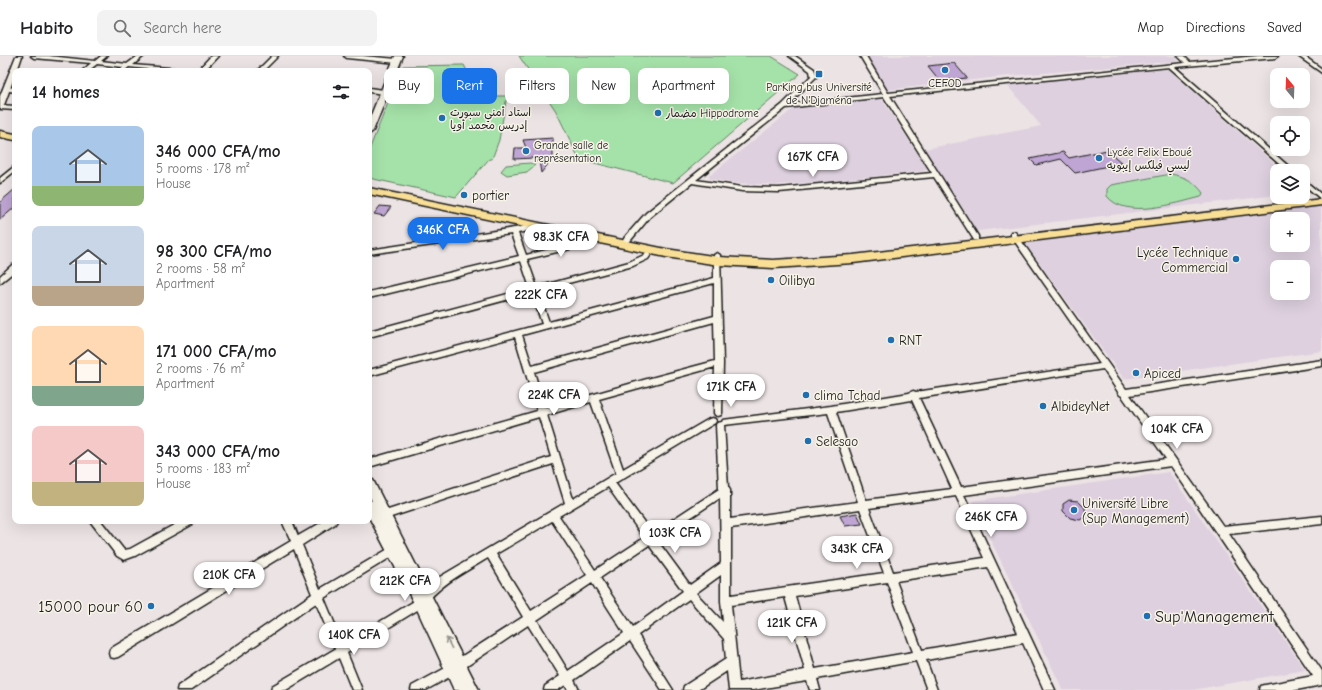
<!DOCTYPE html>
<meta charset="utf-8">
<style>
:root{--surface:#fff;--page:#f2f2f2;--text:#202124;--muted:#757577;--line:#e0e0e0;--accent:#1a73e8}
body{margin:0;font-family:"Comic Neue","Playpen Sans Arabic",sans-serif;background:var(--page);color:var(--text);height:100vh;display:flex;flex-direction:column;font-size:15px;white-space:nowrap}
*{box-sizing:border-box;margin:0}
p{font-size:13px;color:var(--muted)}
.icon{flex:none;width:22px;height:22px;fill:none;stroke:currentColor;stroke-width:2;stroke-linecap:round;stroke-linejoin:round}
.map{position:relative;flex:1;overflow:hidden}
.panel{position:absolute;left:12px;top:12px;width:360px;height:456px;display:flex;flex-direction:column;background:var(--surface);border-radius:8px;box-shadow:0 4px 16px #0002}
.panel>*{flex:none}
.banner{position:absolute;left:384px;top:12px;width:380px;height:36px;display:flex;gap:8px}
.needle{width:26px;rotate:341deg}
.tools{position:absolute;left:1270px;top:12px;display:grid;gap:8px}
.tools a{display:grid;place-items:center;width:40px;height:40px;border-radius:8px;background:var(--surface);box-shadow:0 4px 16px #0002;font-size:20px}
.price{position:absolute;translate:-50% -34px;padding:0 9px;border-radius:14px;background:#fff;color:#222;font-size:13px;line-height:26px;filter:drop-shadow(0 1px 2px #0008)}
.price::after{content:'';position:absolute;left:50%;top:24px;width:12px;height:9px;margin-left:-6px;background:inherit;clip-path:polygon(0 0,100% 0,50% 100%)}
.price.selected{background:var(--accent);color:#fff}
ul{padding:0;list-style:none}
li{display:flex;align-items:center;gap:12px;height:100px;padding:0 20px}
li span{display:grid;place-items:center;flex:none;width:112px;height:80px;border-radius:8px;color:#555}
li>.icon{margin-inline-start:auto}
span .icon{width:48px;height:48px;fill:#fffc;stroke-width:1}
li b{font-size:17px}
h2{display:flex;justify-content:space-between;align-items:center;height:48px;padding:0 20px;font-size:17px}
.tag{padding:0 14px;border-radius:8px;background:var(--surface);box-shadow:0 4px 16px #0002;font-size:14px;line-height:36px}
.tag.selected{background:var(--accent);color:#fff}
header{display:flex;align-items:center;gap:24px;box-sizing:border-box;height:56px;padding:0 20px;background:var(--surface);border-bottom:1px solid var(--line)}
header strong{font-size:19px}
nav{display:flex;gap:22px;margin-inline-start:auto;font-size:14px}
.search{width:280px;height:36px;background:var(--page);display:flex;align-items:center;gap:10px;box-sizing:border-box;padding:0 14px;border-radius:8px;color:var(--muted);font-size:15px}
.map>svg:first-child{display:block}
.built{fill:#ded0df;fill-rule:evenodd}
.green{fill:#a5e2a9;stroke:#607f62}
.building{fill:#bfa5d3;stroke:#1c1c1c}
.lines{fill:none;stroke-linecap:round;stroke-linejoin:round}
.minor-casing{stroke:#1c1c1c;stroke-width:3}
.tertiary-casing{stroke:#1c1c1c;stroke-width:3}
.secondary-casing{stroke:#1c1c1c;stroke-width:3}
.primary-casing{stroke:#1c1c1c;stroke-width:3}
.minor{fill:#f7f3e8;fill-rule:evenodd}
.tertiary{fill:#f7f3e8;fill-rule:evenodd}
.secondary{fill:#f7f3e8;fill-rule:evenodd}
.primary{fill:#f9df96;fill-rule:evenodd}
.oneway{stroke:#94928c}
.poi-dot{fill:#1f6fb2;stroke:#f7f3e8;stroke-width:1.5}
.labels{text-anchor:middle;stroke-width:3;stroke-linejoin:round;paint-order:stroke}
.far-poi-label{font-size:11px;fill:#1c1c1c;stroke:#f7f3e8;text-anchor:start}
.poi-label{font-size:13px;fill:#1c1c1c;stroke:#f7f3e8;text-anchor:start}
.near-poi-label{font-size:16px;fill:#1c1c1c;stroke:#f7f3e8;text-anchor:end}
</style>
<header>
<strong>Habito</strong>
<div class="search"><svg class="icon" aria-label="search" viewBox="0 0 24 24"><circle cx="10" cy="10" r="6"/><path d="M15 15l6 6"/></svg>Search here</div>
<nav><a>Map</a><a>Directions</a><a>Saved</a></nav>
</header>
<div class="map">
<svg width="1322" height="634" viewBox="0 0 1322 634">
<rect width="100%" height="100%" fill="#ece3e4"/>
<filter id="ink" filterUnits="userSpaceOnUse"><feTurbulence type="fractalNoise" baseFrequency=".025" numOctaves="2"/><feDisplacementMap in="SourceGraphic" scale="8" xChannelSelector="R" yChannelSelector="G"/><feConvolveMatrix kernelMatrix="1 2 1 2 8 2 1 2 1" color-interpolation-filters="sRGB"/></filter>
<g filter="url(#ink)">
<!-- built -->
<path class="built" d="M867,0H1174L1180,5L998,21L887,34Z
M1168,13L1282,115H1277V139L977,175L925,93L1041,70L1007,29Z
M881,42L927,112L924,115L819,126L775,129L734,127L710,123L709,120L793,53Z
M1321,150L1322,295L1124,323L1025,187ZM1277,163H1303V189H1277ZM1277,211H1303V237H1277Z
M1169,416L1305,614L1192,634H1063L972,445Z"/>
<!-- green -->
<path class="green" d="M519,0H771L800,18L673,127L579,103L556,55Z
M464,9L480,40H507L499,84L492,103H489L456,141L369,122V94L403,10Z
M530,107L535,109L527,116L507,119L501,115L506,109Z
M1171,118C1186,121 1194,125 1203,137L1201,141C1177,147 1125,164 1107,140V133L1111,129Z"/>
<!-- building -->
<path class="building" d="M954,7L967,22L940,25L928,10Z
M553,82V102L541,117L539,105H534V102L514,103L515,92H526L523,84Z
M1107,94L1122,107L1075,117L1061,103L1036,109L1030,103L1063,96L1069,102Z
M15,133V151L0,164V146Z
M380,150L391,151L384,160L374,158Z
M1069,444L1078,445L1085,452L1086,460L1080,464L1070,462L1063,455V448Z
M857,457L862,468L845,470L840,460Z"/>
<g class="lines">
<defs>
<path id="minor" d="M31,0H49L95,5L101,0H107L101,5L127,8L138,0H144L133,9L181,13L184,15H165L129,11L124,15H118L123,11L97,8L88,15H82L91,7L34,2Z
M272,0H278L263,15H257Z
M344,0H363L397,3L400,5L397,7L347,2Z
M789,0H795L814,13L817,20L789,48L883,38L860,0H866L888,37L1185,7L1178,0H1184L1190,6L1258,0H1278L1275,2L1175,11L1294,115H1287L1169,11L890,40L978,180V184H974L934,121L779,136L742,135L692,127L650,161L626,190H622L621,188L625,181L646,157L782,49L811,20L810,15ZM884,41L932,117L779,132L742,131L696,124L786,52Z
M1298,0H1304L1322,13V17Z
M6,31L15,32V36L4,34L3,33Z
M369,32L384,34L387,36L384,38L369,36Z
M0,49L15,50V54L0,53Z
M15,110V115L0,127V122Z
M1303,123L1322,139V144L1303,128Z
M541,168L544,170L543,172L518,177L526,199L566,189L575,184L580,177H582L585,179L580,188L570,193L527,203L537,231L629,206L644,199L649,192H653L654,194L648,203L633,210L538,235L549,266L714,222V199L717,197L720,199L723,307L722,357L721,359L718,360L715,359L714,357L715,311L599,343L623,413L709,363L712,362L715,363L716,365L715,367L615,427L652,477L719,433L716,369L717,367L722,366L723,364L831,350L909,337L913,335L916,336L1100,308L1011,180V176H1015L1126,333L1322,304V310L1130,339L1223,470L1322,460V468L1229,478L1322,615V629L1296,634H1260L1261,630L1265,629L1313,620L1171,410L964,439L1055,634H1044L1023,587L926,604L937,634H927L916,605L817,623L820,634H810L807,625L753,634H729L727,615L698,634H683L684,630L726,603L724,583L689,543L638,579L673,634H662L630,585L574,624L579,634H568L565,629L558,634H544L545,630L560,620L528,569L464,612L460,613L456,612L455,608L456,604L523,561L488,502C465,516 440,528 424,550L347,597L362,634H352L339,602L286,634H271L272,630L335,593L316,547L191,634H177L178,630L312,538L294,493L118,601L114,602L110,601L109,597L110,593L291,485L282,465H292L298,480L324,465H337L335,468L302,489L320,533L390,492L393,491L396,492L398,495L396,498L324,542L343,588L416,544L424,533L438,522L565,447L553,408L385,463L382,462L380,459L382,456L385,455L551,401L539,361L369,411V403L537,355L515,281L369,320V314L542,268L532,237L369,281V275L530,232L521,205L369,242V236L519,200L511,178L369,198V194ZM714,227V260L532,310L522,279ZM714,266L715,305L647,323L545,352L534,316ZM1103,313L1120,339L1122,340L1166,403L961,431L919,342ZM912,344L952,433L866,444L836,356ZM591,346L616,417L573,443L547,359ZM828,357L858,446L730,463V434L728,431L724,369ZM608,431L644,482L595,514L559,460ZM956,440L984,502L893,516L869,452ZM720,442L721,507L690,529L657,484ZM860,453L884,517L731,539V472ZM552,465L587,519L531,555L496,498ZM649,489L683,535L633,571L600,522ZM988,511L1018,577L922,594L896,525ZM721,519V545L723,566L696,537ZM887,526L913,596L815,613L795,540ZM592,527L624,577L568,615L537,564ZM785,541L805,614L739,626L731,549Z
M12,209H15V215L0,227V220Z
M90,465H101L124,494L130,493L181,465H195L193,468L135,500L124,504L117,500Z
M451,609L455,610L456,614L455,618L426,634H411L412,630Z"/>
<path id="tertiary" d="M16,0H22L17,15H15V19L4,49L0,51V40Z
M211,0H218L204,15H197Z
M369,422L373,424L479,634H454L416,551L369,461V444L372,445L369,439Z"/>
<path id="secondary" d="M395,0H403L373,75L369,78V64Z"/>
<path id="primary" d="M0,75L15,78V84L0,81Z
M369,132L666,193L719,201L773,204L853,199L1322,143V149L853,207L773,212L719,209L666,201L369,138Z"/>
</defs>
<!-- minor casing -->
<use href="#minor" class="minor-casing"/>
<!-- tertiary casing -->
<use href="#tertiary" class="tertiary-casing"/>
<!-- secondary casing -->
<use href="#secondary" class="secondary-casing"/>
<!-- primary casing -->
<use href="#primary" class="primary-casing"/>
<!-- minor -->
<use href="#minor" class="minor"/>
<!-- tertiary -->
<use href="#tertiary" class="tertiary"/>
<!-- secondary -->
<use href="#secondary" class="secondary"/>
<!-- primary -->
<use href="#primary" class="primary"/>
</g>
<!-- one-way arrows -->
<defs><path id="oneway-shaft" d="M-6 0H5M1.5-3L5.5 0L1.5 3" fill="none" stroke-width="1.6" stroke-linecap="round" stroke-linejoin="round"/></defs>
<use class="oneway" href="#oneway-shaft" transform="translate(449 587) rotate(-117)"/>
</g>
<!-- markers -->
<g class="poi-dot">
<circle cx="945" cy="14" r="4"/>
<rect x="815" y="14" width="8" height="8" rx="2"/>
<circle cx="658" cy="57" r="4"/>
<circle cx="442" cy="62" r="4"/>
<circle cx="526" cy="95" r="4"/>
<circle cx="1099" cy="102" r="4"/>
<circle cx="464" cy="139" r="4"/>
<circle cx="1236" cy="203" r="4"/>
<circle cx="771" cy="224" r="4"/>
<circle cx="891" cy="284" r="4"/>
<circle cx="1136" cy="317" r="4"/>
<circle cx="806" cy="339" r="4"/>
<circle cx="1043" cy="350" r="4"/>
<circle cx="808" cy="385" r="4"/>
<circle cx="1074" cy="454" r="4"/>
<circle cx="151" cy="550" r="4"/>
<circle cx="1147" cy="560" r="4"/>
</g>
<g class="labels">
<!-- far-poi labels -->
<g class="far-poi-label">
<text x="945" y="31" text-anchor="middle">CEFOD</text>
<text x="819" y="35" text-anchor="middle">ParKing bus Université<tspan x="819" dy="13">de N'Djaména</tspan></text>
<text x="450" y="60">استاد أمني سبورت<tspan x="450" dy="13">إدريس محمد أويا</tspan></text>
<text x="666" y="61">مضمار Hippodrome</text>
<text x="534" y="93">Grande salle de<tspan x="534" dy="13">représentation</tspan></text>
<text x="1107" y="100">Lycée Felix Eboué<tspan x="1107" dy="13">ليسي فيلكس إيبويه</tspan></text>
</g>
<!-- poi labels -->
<g class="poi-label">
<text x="472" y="144">portier</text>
<text x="1228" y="201" text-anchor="end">Lycée Technique<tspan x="1228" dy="15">Commercial</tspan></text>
<text x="779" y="229">Oilibya</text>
<text x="899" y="289">RNT</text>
<text x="1144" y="322">Apiced</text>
<text x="814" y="344">clima Tchad</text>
<text x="1051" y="355">AlbideyNet</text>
<text x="816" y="390">Selesao</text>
<text x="1082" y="452">Université Libre<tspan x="1082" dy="15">(Sup Management)</tspan></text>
</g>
<!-- near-poi labels -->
<g class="near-poi-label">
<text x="143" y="556">15000 pour 60</text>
<text x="1155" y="566" text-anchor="start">Sup'Management</text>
</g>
</g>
</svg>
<div class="tools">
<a><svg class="needle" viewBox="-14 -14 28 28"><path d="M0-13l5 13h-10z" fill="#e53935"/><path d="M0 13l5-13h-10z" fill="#757577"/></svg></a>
<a><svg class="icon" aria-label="locate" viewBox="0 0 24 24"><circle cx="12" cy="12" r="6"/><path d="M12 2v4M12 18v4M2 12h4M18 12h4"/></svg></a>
<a><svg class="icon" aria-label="layers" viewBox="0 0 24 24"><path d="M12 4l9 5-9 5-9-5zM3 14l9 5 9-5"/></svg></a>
<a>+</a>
<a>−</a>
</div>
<b class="price" style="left:813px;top:122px">167K CFA</b>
<b class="price selected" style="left:443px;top:195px">346K CFA</b>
<b class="price" style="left:561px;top:202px">98.3K CFA</b>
<b class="price" style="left:541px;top:260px">222K CFA</b>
<b class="price" style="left:731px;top:352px">171K CFA</b>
<b class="price" style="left:554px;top:360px">224K CFA</b>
<b class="price" style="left:1177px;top:394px">104K CFA</b>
<b class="price" style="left:991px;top:482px">246K CFA</b>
<b class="price" style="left:675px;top:498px">103K CFA</b>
<b class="price" style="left:857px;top:514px">343K CFA</b>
<b class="price" style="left:229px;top:540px">210K CFA</b>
<b class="price" style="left:405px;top:546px">212K CFA</b>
<b class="price" style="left:792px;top:588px">121K CFA</b>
<b class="price" style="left:354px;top:600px">140K CFA</b>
<div class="banner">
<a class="tag">Buy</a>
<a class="tag selected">Rent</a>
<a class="tag">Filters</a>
<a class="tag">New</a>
<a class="tag">Apartment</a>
</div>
<section class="panel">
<h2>14 homes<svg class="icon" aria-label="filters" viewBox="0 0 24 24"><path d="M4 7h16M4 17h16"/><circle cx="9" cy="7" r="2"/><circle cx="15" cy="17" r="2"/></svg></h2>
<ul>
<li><span style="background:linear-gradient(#a9c7e8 75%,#8fb573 0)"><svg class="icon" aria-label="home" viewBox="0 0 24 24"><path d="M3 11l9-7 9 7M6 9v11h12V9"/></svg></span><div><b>346 000 CFA/mo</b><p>5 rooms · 178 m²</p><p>House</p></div></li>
<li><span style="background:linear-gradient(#c9d6e8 75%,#b9a48a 0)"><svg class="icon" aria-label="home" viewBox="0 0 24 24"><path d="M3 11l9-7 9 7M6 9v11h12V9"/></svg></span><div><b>98 300 CFA/mo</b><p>2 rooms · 58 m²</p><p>Apartment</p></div></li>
<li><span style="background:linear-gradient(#ffd9b3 75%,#7fa58c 0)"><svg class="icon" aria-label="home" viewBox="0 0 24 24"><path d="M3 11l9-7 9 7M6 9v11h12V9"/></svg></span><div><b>171 000 CFA/mo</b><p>2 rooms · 76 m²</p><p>Apartment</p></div></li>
<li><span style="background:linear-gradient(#f6c9c9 70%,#c2b280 0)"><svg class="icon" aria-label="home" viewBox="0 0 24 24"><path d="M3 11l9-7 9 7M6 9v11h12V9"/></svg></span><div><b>343 000 CFA/mo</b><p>5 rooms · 183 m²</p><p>House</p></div></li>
</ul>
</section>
</div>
